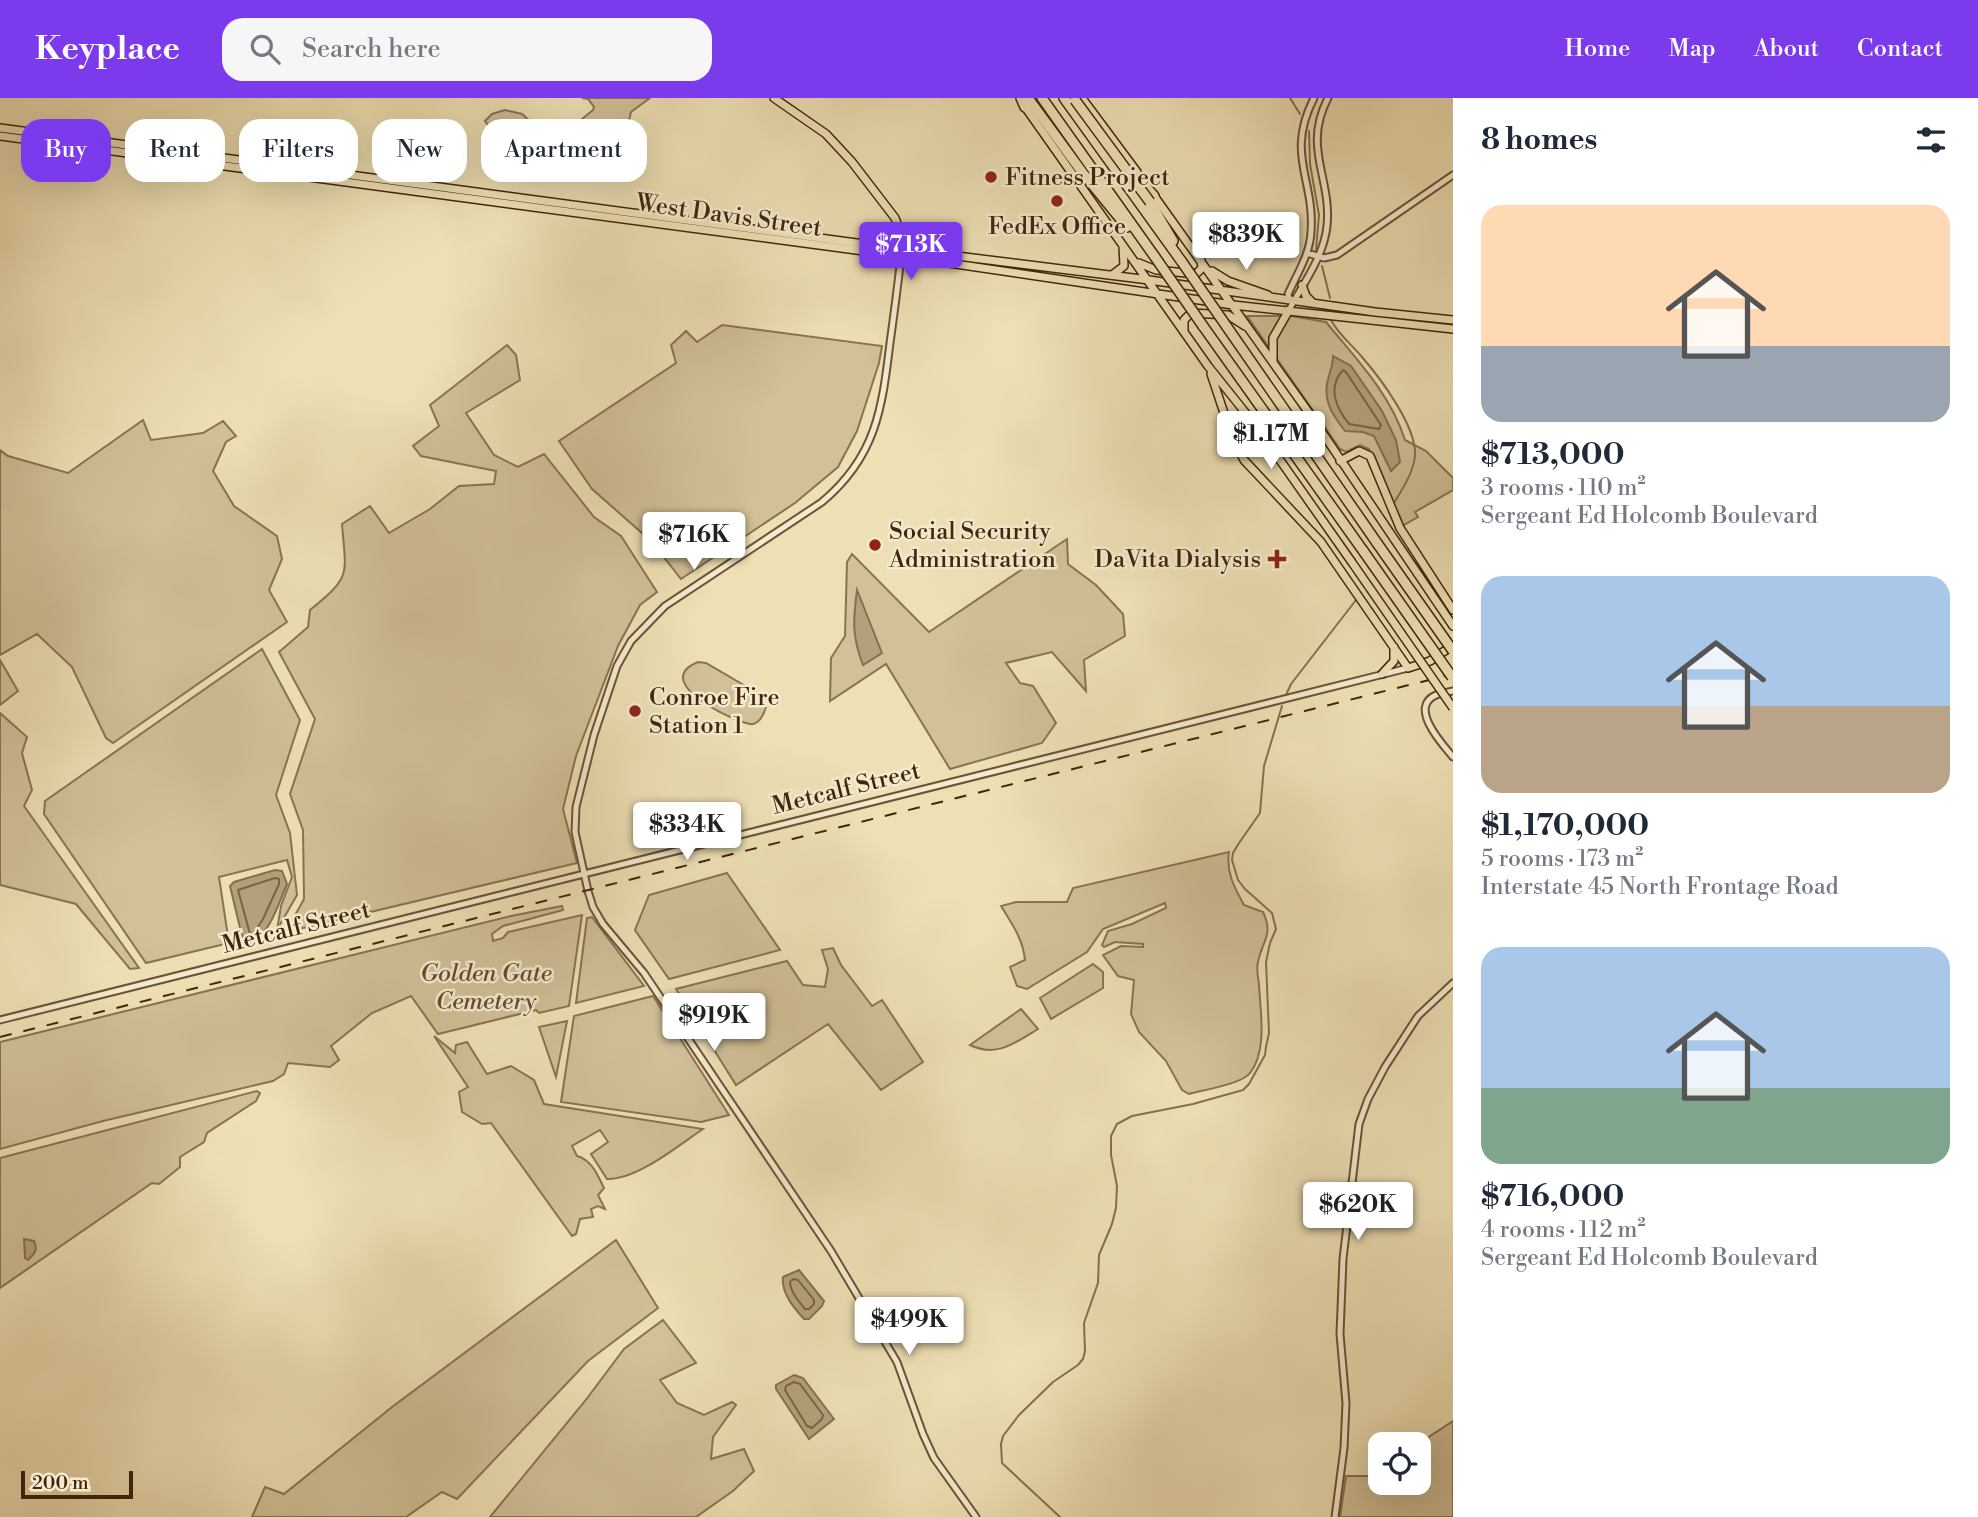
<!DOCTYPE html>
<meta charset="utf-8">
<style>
:root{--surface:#fff;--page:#f6f6f7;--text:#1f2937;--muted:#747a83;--accent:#7c3aed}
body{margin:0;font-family:"Libre Bodoni",serif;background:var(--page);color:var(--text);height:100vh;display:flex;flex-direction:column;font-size:26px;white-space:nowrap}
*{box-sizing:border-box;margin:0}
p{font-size:23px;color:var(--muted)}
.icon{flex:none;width:38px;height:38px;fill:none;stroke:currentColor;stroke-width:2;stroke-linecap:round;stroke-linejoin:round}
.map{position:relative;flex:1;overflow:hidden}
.sheet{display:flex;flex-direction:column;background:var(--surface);width:525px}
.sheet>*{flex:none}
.banner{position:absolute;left:21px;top:21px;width:665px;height:63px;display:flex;gap:14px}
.controls{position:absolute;left:1368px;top:1334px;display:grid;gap:14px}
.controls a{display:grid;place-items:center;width:63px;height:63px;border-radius:14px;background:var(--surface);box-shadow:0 7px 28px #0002;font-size:35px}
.scale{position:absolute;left:21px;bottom:18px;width:112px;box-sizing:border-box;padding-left:7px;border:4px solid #41260a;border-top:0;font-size:19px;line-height:24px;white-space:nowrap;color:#41260a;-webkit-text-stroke:5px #f4ebcf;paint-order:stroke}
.price{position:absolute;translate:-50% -60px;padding:0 16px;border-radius:7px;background:#fff;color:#222;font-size:23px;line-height:46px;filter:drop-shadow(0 2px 4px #0008)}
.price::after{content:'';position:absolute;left:50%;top:42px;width:21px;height:16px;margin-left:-10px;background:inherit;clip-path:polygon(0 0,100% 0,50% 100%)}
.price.current{background:var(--accent);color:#fff}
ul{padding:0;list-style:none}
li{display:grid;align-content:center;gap:14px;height:371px;padding:0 28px}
li span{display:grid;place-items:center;height:217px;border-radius:21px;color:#555}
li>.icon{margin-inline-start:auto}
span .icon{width:126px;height:126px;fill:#fffc;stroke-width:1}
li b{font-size:30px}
h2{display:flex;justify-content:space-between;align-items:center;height:84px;padding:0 28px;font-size:30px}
.tag{padding:0 24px;border-radius:21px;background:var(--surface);box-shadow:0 7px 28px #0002;font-size:24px;line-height:63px}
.tag.current{background:var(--accent);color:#fff}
header{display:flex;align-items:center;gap:42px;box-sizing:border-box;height:98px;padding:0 35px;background:var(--accent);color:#fff}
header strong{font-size:33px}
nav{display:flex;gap:38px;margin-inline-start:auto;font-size:24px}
.search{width:490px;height:63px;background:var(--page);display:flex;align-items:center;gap:18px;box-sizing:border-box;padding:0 24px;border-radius:21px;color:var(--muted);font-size:26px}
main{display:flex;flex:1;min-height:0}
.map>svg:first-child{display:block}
.green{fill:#d1c098;stroke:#897351;stroke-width:2}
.water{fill:#b3a17b;stroke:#85704e;stroke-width:2}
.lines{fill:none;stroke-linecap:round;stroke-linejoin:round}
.shore{stroke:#7a6442;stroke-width:2}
.stream{stroke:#85704e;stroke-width:2}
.minor-casing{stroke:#6c5435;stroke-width:9}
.major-casing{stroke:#41260a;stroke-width:10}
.highway-casing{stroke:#41260a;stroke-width:12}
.minor{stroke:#f4ebcf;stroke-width:5}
.major{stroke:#eee0b5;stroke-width:7}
.highway{stroke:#eee0b5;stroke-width:9}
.rail{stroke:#41260a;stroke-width:2;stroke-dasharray:12 12;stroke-linecap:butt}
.major-bridge-casing{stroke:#41260a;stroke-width:10;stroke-linecap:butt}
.highway-bridge-casing{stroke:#41260a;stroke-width:12;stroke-linecap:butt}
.major-bridge{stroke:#eee0b5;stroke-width:7}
.highway-bridge{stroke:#eee0b5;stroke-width:9}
.poi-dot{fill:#8f2418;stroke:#f4ebcf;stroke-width:2.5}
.labels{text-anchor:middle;stroke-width:5;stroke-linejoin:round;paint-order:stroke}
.poi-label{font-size:24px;fill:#41260a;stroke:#f4ebcf;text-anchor:start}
.street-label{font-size:24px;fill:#41260a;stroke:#f4ebcf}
.park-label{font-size:24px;font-style:italic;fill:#654c2e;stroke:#f4ebcf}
</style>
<header>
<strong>Keyplace</strong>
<div class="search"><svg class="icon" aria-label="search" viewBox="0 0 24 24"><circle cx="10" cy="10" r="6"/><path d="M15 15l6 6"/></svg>Search here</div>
<nav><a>Home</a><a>Map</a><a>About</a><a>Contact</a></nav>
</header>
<main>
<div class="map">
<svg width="1453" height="1419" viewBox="0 0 1453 1419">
<rect width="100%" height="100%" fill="#eee0b5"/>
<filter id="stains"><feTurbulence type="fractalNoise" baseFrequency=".00286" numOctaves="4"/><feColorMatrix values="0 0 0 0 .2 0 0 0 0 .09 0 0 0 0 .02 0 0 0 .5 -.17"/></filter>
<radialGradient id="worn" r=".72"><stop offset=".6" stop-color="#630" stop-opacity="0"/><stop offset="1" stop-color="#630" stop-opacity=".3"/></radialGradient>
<!-- green -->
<path class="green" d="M582,0H650L631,14L626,36L618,39L614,47L610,48L598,39L569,56L566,63L556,50L551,49L503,78V73L570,31L593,12L594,9L588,1Z
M505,12L522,16L535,28V33L508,51L503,50L485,23L492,16Z
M1247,218H1291L1326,224C1356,261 1390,295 1405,342L1426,353L1453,380V392L1415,414L1418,419L1402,428L1369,351L1360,347L1346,354L1340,351Z
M722,227L882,248L879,265L857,333L838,369L795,405L681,481L651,443L592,391L559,343L676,265L671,247L686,233L697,244Z
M507,247L516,257L520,282L466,315L494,357L518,369L544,356L594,419L621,438L657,494L640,507L618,548L576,658L563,711L577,765L286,834L304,801L303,732L290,696L315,621L279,554L308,529L310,512C352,478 346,478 342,426L370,408L389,435L430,411L459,388L494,386L496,373L421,358L413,348L439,328L430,307Z
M143,322L151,342L203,335L223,323L236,338L226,344L213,373L234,408L277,438L282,461L269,492L287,524L113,645L106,640L72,569L37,536L0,557V352L8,358L68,375Z
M1067,441L1068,466L1096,487L1123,516L1125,538L1084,562L1086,593L1052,554L1006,565L1020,585L1033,588L1056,625L1042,645L950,671L886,566L830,603L831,560L845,538L847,464L852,456L929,534Z
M262,551L300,622L276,697L290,735L297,797L277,832L281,808L292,779L287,762L219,779L229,845L146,865L44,716L45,703Z
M0,562L18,593L0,607Z
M698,564L706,565L759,596L766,609C764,616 761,624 753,626C745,629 646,585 698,564Z
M0,615L27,639L22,655L32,692L24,708L139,870L130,871L76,806L0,787Z
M1229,754C1226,774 1234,789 1244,807L1263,814C1274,837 1262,843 1258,864C1256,871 1258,879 1259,886C1260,912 1268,952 1250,975C1242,986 1203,992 1189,996L1182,992L1166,963L1139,934L1131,916L1134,882L1118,878L1103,857L1121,848L1143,849V846L1115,844L1104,849L1102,847L1108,833L1132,826L1166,810L1165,805L1103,831L1087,854L1027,891L1017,888L1010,869L1025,862C1023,841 1012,826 1001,808L1016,804H1067L1073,790Z
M727,775L780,852L669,881L635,832L649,797Z
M562,808L563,812L503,828L492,836L493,843L503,840L508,834L582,817L569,908L539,915L536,912L438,936L411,898L372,915L331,948L339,962L330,969L288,965L284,976L273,983L103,1023L0,1051V944L511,818Z
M592,819L644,888L576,905L587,820Z
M833,850L841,867L872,908L882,902L923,964L881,992L828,926L736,987L676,891L787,863L803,887L825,889L828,871L822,852Z
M1093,866L1103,874V890L1051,921L1040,900Z
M653,898L729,1017L701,1024L561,1004L574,918Z
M1021,911L1038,931C1015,945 996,960 970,947Z
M567,923L556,979L539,929Z
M434,938L455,955L456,947L467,944L487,976L511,968L534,982L544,1006L703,1031C679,1047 637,1082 607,1081L591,1056L608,1044L600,1032L572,1048L577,1058C592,1062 598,1078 604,1090L598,1097L605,1111L598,1108L591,1111L593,1119L580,1121L576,1136L572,1138L491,1025L482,1026L462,1014L459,994L468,989Z
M257,993L260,995L256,1003L207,1035L204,1044L180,1059V1069L159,1086L152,1085L0,1190V1060Z
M616,1142L658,1210L588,1263L457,1401L442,1394L406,1419H252L265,1389L284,1396L392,1309Z
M663,1222L696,1265L660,1282L677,1305L704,1317L732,1304L736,1307L713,1339L711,1361L744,1351L754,1373L733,1393L696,1419H490L585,1303L624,1251Z
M1453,1323V1419H1340L1346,1378H1369L1381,1371V1384H1419L1418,1346Z"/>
<!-- water -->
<path class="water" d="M1333,258L1351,268L1382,313L1396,342L1400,364L1391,373L1374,338L1363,334L1345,333C1334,319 1324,305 1327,286C1329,275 1333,269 1333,258Z
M857,492L882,555L863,567C852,539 853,522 857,492Z
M275,772L282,773L287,786C279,804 270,838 249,845L242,838L230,788L234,784Z
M24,1141L34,1143C38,1152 35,1155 28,1162L25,1160Z
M799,1172L824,1203L822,1208L809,1221H804C794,1210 781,1195 783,1179Z
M794,1277L803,1280L834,1321L809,1341L776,1291V1287Z"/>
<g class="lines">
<!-- shore -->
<path class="shore" d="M1343,272L1346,274L1381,327L1379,331L1349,326C1336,310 1327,289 1343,272Z
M275,780L279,781V786L263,821L254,835L250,836L238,792Z
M793,1181L798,1182L814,1202V1206L809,1211H805C799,1204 790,1193 790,1184Z
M794,1284L800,1286L823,1317L822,1321L812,1330L807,1328L785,1292L786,1288Z"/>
<!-- stream -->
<path class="stream" d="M1290,0L1300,16
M1309,33L1310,66L1319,117L1316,152
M1322,168L1330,200
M1331,222C1338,236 1352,247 1362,259C1381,281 1417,329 1415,358C1413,376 1402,391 1393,407
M1286,597L1291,586L1356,502
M1060,1419L1002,1365L1001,1346L1003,1338L1019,1317L1053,1284L1078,1267L1083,1261L1085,1253L1084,1225L1098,1185L1099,1157L1112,1126L1116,1110L1117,1088L1111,1057V1038L1117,1026L1132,1018L1193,1006L1243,992L1249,986L1265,957L1266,949L1269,935L1266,864L1270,845L1276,831L1272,815L1245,791L1238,782L1232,762L1233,755L1239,745L1260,715L1264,668L1282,608"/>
<defs>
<path id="minor" d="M1307,155L1324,160L1337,157L1453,77
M901,158C898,187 894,216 890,245C882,311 876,359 822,404L665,508L631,543L617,568L594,637L576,709L575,734L588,793L593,809L603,826L644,875L831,1153L897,1264L923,1336L934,1360L976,1419
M1289,202L1288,196C1297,176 1310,156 1311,134C1315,81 1285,57 1314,0
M1289,212C1303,186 1324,158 1327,128C1332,80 1302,50 1328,0
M1453,593C1448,594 1441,595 1436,597C1408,609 1442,646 1453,659
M0,922L1408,570
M1335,1419L1344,1350L1346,1305L1340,1236L1343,1161L1359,1026L1368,1001L1385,969L1418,918L1453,885"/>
<path id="major" d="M774,0L826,36L852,64L895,120L900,133L901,154
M1082,0L1137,74
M1023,6L1208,268L1256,328L1351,463
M0,30L909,152L1149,182L1375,214L1453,222
M0,38L901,158L1233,207L1453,231
M1152,95L1309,315L1453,528
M1139,165L1156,172L1196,176L1202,170L1201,162
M1212,173L1228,183L1268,197
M1112,177L1124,168L1123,148
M1302,187L1306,198L1313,205
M1184,232V222L1191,215L1228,217L1245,228
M1273,263V240L1289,212
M1211,276L1232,339L1244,362L1321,444L1408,570L1430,563L1452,548
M1238,349C1239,340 1240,335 1249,330L1258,333
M1340,363L1359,353L1370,358L1400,430L1453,512
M1382,576L1394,563V549"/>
<path id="highway" d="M1021,0L1025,9
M1028,0L1082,74L1127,129
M1042,0L1155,159
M1064,0L1182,164
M1129,70L1154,98
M1150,104L1173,143
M1203,228L1364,454
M1227,229L1377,445"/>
</defs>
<!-- minor casing -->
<use href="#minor" class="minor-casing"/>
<!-- major casing -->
<use href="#major" class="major-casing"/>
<!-- highway casing -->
<use href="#highway" class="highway-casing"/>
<!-- minor -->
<use href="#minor" class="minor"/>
<!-- major -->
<use href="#major" class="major"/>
<!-- highway -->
<use href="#highway" class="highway"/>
<!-- rail -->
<path class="rail" d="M0,939L1453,576"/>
<defs>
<path id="major-bridge" d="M1351,463L1453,610"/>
<path id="highway-bridge" d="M1075,2L1150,104
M1155,159L1203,228
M1182,164L1227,229
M1377,445L1453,553
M1364,454L1452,579"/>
</defs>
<!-- major-bridge casing -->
<use href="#major-bridge" class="major-bridge-casing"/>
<!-- highway-bridge casing -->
<use href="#highway-bridge" class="highway-bridge-casing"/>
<!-- major-bridge -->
<use href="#major-bridge" class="major-bridge"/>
<!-- highway-bridge -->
<use href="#highway-bridge" class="highway-bridge"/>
</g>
<!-- markers -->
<g class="poi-dot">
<circle cx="991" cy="79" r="7"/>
<circle cx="1057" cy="103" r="7"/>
<circle cx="875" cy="447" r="7"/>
<path d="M1273.5 450.5h7v7h7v7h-7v7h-7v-7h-7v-7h7z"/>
<circle cx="635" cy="613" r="7"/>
</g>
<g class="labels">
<!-- poi labels -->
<g class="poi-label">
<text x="1005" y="87">Fitness Project</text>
<text x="1057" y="136" text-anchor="middle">FedEx Office</text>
<text x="889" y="441">Social Security<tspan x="889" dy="28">Administration</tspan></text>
<text x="1261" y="469" text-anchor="end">DaVita Dialysis</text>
<text x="649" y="607">Conroe Fire<tspan x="649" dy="28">Station 1</tspan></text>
</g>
<!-- street labels -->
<g class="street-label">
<text transform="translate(729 117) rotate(8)" y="8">West Davis Street</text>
<text transform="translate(846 690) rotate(-14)" y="8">Metcalf Street</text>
<text transform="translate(296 829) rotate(-14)" y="8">Metcalf Street</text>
</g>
<!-- park labels -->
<g class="park-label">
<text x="486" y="883">Golden Gate<tspan x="486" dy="28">Cemetery</tspan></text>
</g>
</g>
<rect width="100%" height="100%" filter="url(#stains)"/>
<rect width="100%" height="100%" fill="url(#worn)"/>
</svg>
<div class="controls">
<a><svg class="icon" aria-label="locate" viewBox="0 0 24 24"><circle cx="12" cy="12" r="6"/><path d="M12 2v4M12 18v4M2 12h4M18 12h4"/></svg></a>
</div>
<div class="scale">200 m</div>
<b class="price" style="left:1246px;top:174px">$839K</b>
<b class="price current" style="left:911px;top:184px">$713K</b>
<b class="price" style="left:1271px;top:373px">$1.17M</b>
<b class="price" style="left:694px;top:474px">$716K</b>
<b class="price" style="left:687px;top:764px">$334K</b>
<b class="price" style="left:714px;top:955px">$919K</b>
<b class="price" style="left:1358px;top:1144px">$620K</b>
<b class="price" style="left:909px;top:1259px">$499K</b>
<div class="banner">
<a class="tag current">Buy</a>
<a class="tag">Rent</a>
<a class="tag">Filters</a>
<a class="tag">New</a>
<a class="tag">Apartment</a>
</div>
</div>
<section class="sheet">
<h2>8 homes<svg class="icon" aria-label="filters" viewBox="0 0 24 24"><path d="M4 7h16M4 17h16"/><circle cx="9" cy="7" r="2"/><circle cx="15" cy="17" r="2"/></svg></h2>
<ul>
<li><span style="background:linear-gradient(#ffd9b3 65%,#9aa5b1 0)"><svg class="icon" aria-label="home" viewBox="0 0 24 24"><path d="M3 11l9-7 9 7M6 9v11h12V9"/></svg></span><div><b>$713,000</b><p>3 rooms · 110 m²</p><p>Sergeant Ed Holcomb Boulevard</p></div></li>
<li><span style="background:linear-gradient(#a9c7e8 60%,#b9a48a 0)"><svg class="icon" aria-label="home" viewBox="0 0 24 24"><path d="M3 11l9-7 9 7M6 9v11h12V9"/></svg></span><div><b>$1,170,000</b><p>5 rooms · 173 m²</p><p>Interstate 45 North Frontage Road</p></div></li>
<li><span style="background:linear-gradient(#a9c7e8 65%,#7fa58c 0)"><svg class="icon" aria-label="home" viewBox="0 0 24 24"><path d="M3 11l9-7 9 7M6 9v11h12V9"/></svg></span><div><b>$716,000</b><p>4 rooms · 112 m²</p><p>Sergeant Ed Holcomb Boulevard</p></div></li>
</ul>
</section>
</main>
